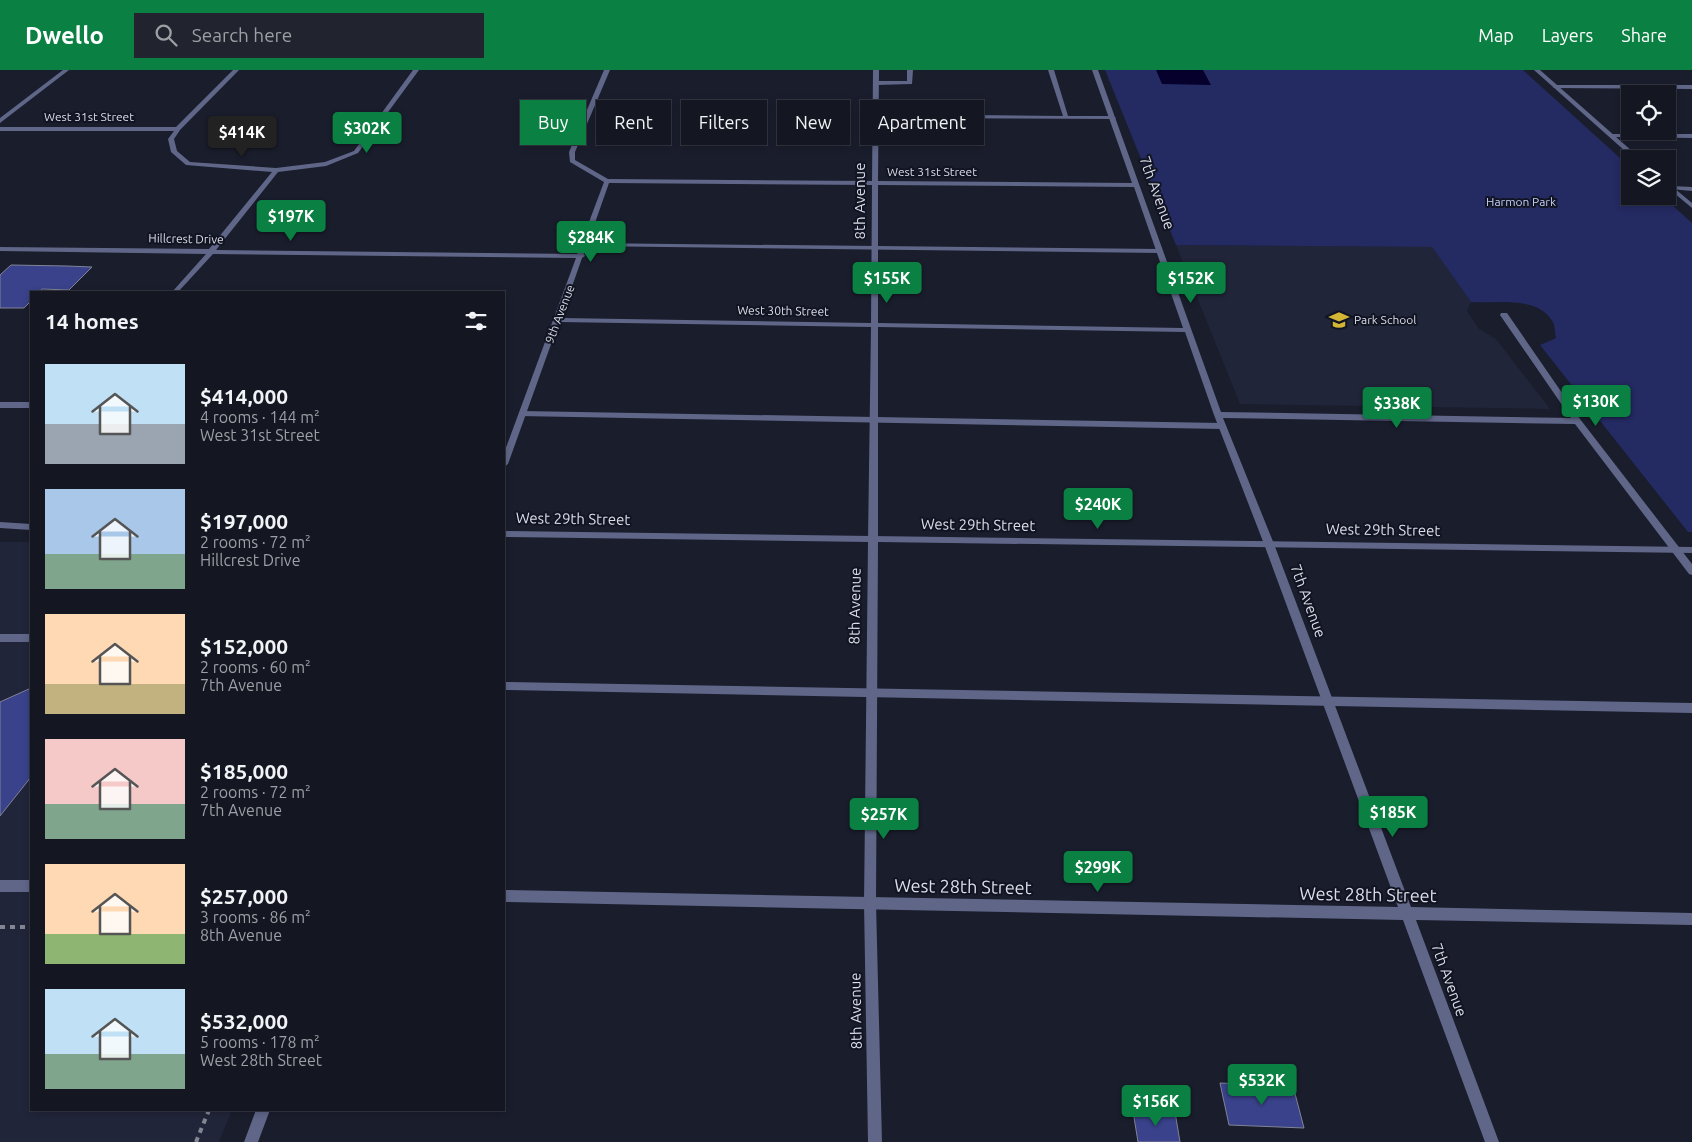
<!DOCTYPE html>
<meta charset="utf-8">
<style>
:root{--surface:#141621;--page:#21232e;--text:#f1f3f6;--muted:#9d9fa5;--line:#33353f;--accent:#0b8043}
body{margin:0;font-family:Ubuntu,sans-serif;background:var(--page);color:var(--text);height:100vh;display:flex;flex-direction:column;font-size:19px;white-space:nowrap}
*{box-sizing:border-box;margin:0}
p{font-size:16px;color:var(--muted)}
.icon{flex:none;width:28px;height:28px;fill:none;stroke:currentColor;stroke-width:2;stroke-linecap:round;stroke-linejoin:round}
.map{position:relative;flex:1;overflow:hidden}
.sheet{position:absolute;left:30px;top:221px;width:475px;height:820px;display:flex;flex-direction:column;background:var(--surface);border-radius:0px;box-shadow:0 2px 8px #0003,0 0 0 1px var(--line)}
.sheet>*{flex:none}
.guide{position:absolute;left:520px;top:30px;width:475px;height:45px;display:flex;gap:10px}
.buttons{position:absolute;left:1621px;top:15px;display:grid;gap:10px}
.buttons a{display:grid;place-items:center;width:55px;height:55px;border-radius:0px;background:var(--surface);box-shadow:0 2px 8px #0003,0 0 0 1px var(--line);font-size:25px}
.price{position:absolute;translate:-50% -42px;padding:0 11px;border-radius:5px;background:var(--accent);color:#fff;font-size:16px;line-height:32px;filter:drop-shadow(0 1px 2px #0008)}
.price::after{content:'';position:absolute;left:50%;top:30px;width:15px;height:11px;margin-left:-8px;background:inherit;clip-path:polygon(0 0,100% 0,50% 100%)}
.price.current{background:#222;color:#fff}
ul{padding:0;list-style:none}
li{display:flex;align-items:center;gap:15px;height:125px;padding:0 15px}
li span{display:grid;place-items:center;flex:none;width:140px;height:100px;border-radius:0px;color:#555}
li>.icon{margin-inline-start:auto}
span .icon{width:60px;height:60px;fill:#fffc;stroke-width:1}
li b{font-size:21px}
h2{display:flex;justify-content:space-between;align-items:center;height:60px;padding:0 15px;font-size:21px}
.pill{padding:0 18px;border-radius:0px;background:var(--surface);box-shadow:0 2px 8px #0003,0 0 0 1px var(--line);font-size:18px;line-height:45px}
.pill.current{background:var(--accent);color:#fff}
header{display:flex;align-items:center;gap:30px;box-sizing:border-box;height:70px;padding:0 25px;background:var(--accent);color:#fff}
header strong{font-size:24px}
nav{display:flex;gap:28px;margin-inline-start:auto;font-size:18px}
.search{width:350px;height:45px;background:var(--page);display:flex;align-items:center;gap:12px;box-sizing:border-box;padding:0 18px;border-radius:0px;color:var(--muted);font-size:19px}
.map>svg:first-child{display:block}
.built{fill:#212539}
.green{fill:#242a62}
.water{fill:#05002c}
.building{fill:#3a428b;stroke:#808496}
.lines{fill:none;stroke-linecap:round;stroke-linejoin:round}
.path{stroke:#838692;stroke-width:4;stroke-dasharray:5 5;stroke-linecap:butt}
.service{fill:#5f6688;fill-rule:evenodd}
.minor{fill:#5f6688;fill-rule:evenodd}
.tertiary{fill:#5f6688;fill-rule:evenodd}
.labels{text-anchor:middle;stroke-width:4;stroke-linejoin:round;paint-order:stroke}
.far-street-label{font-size:12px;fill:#dbdee8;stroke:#111422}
.far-park-label{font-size:12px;fill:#c6cff9;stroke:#111422}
.far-poi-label{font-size:12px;fill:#dbdee8;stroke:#111422;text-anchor:start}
.street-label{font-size:15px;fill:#dbdee8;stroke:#111422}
.near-street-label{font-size:18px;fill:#dbdee8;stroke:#111422}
</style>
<header>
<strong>Dwello</strong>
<div class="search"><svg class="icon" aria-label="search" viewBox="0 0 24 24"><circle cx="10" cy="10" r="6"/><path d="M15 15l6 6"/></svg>Search here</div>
<nav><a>Map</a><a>Layers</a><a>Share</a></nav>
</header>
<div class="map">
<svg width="1692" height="1072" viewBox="0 0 1692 1072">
<rect width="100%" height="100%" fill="#1a1d2c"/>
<!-- built -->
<path class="built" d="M1176,175L1432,177L1471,232L1467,241L1479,259L1496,269L1550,339L1240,334Z
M0,472H31V1040H232L219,1072H0Z"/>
<!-- green -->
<path class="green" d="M1105,0H1523L1630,97V126H1662L1692,153V462H1688L1540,275L1556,268C1555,263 1555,256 1553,252C1537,225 1496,234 1471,232L1432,177L1176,175Z"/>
<!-- water -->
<path class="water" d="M1156,0H1203L1211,15L1162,14Z"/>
<!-- building -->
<path class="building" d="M11,195L67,196L92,197L69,220L42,219L39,222H31V231L24,238H0V205Z
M31,618V707L0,746V632Z
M1220,1013L1293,1016L1304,1058L1229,1055Z
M1133,1041L1175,1042L1180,1072H1138Z"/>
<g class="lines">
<!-- path -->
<path class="path" d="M0,857H31
M196,1072L209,1040"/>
<!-- service -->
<path class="service" d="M907,0H913L912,14L877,15L874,13L877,11H907Z
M1048,0H1054L1068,46H1113L1116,48L1115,49L877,48L874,46L877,44L1063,46Z
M1609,64H1692V68L1611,67L1608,65Z
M584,173L1160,179L1163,181L1160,183L586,176L584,175Z
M522,341L1222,353L1226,356L1222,359L519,346V342Z
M0,564H31V572H0Z
M504,612L1692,633V643L504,620Z
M0,810H31V822H0Z"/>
<!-- minor -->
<path class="minor" d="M63,0H69L0,53V48Z
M233,0H239L180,60L174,69L177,81L190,92L276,98L325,92L354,81L413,0H419L358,83L326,96L278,102L216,180L577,184L604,112L570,92L569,82L604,0H610L575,82V90L608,109L872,111L873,0H879L878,111L1132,113L1092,0H1098L1221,342L1571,348L1500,245L1501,243H1507L1580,349L1692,494V505L1689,504L1575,354L1223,348L1274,474L1411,837L1692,843V855L1416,850L1499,1072H1485L1403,850L504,832V820L1398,837L1264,474L1214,345L1185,262L878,257V469L873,472L868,469L871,257L559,252L508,394L504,397V383L576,188L213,184L178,222H172L206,184L0,181V177L209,179L272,102L186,95L171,82L168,69L174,61H0V57H176ZM609,113L872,115L871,253L561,248L582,188L585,186L584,184ZM878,115L1134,117L1183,258L878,253Z
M1556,15H1692V19L1554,18L1553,17Z
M1672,116L1692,117V121L1670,119V117Z
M0,332H31V338H0Z
M256,1040H270L258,1072H244Z"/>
<!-- tertiary -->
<path class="tertiary" d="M1534,0H1540L1641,89H1634Z
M1668,113L1692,133V138L1668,118Z
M0,452L31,454V460L0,458Z
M504,461L1692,477V483L878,472L876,833L882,1072H868L864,833L868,472L504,467Z"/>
</g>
<!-- icons -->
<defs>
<symbol id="school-bare" viewBox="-9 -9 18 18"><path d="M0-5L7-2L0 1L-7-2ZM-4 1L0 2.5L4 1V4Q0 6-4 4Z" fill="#d4b635" stroke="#111422" stroke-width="2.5" paint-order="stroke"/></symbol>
</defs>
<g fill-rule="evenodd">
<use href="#school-bare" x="1325" y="236" width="28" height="28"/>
</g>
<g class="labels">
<!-- far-street labels -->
<g class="far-street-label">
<text x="89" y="51">West 31st Street</text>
<text x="932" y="106">West 31st Street</text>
<text transform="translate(186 169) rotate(1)" y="4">Hillcrest Drive</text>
<text transform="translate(783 241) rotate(1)" y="4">West 30th Street</text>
<text transform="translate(560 244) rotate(-69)" y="4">9th Avenue</text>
</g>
<!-- far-park labels -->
<g class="far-park-label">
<text x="1521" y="136">Harmon Park</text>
</g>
<!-- far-poi labels -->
<g class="far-poi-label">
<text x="1354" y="254">Park School</text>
</g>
<!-- street labels -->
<g class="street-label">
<text transform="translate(1157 123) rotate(70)" y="5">7th Avenue</text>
<text transform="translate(860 131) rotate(-90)" y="5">8th Avenue</text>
<text transform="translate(573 449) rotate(1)" y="5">West 29th Street</text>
<text transform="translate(978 455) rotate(1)" y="5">West 29th Street</text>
<text transform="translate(1383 460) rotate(1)" y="5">West 29th Street</text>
<text transform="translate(1308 531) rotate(70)" y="5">7th Avenue</text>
<text transform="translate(855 536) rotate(-89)" y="5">8th Avenue</text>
<text transform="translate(1449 910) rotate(70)" y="5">7th Avenue</text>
<text transform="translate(856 941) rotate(-91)" y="5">8th Avenue</text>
</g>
<!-- near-street labels -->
<g class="near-street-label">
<text transform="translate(963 817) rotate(1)" y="6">West 28th Street</text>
<text transform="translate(1368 825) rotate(1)" y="6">West 28th Street</text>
</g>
</g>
</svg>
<div class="buttons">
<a><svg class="icon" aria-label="locate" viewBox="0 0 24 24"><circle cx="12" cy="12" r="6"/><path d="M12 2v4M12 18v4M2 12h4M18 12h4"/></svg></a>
<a><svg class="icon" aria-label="layers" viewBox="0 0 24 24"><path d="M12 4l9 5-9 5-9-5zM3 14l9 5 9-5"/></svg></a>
</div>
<b class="price" style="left:367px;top:84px">$302K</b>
<b class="price current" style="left:242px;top:88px">$414K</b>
<b class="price" style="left:291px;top:172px">$197K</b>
<b class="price" style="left:591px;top:193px">$284K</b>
<b class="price" style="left:887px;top:234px">$155K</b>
<b class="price" style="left:1191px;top:234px">$152K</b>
<b class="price" style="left:1596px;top:357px">$130K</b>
<b class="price" style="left:1397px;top:359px">$338K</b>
<b class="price" style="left:1098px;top:460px">$240K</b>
<b class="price" style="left:1393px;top:768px">$185K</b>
<b class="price" style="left:884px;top:770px">$257K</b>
<b class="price" style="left:1098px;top:823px">$299K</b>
<b class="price" style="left:1262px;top:1036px">$532K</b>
<b class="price" style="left:1156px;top:1057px">$156K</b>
<div class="guide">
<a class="pill current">Buy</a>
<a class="pill">Rent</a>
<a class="pill">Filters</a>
<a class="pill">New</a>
<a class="pill">Apartment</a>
</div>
<section class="sheet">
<h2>14 homes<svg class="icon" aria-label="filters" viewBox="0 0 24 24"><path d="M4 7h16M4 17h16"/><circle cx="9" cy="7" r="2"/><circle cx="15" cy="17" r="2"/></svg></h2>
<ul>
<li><span style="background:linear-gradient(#bfe0f5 60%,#9aa5b1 0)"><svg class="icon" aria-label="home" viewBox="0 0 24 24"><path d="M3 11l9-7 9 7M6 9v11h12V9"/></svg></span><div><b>$414,000</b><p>4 rooms · 144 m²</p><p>West 31st Street</p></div></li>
<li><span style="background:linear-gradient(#a9c7e8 65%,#7fa58c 0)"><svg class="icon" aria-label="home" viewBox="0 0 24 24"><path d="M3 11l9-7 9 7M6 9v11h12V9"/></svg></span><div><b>$197,000</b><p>2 rooms · 72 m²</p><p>Hillcrest Drive</p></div></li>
<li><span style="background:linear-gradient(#ffd9b3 70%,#c2b280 0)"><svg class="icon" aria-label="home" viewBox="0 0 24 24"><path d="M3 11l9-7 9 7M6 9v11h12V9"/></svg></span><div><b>$152,000</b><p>2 rooms · 60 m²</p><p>7th Avenue</p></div></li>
<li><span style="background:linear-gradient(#f6c9c9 65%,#7fa58c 0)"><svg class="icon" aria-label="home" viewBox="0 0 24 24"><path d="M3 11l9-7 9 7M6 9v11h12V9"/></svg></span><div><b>$185,000</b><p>2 rooms · 72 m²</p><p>7th Avenue</p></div></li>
<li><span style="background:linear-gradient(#ffd9b3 70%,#8fb573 0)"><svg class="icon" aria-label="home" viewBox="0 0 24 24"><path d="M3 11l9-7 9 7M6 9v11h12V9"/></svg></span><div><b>$257,000</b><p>3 rooms · 86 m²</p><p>8th Avenue</p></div></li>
<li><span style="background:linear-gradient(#bfe0f5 65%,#7fa58c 0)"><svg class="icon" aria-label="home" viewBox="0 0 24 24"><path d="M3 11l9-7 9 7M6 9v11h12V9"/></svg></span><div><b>$532,000</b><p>5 rooms · 178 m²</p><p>West 28th Street</p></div></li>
</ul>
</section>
</div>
